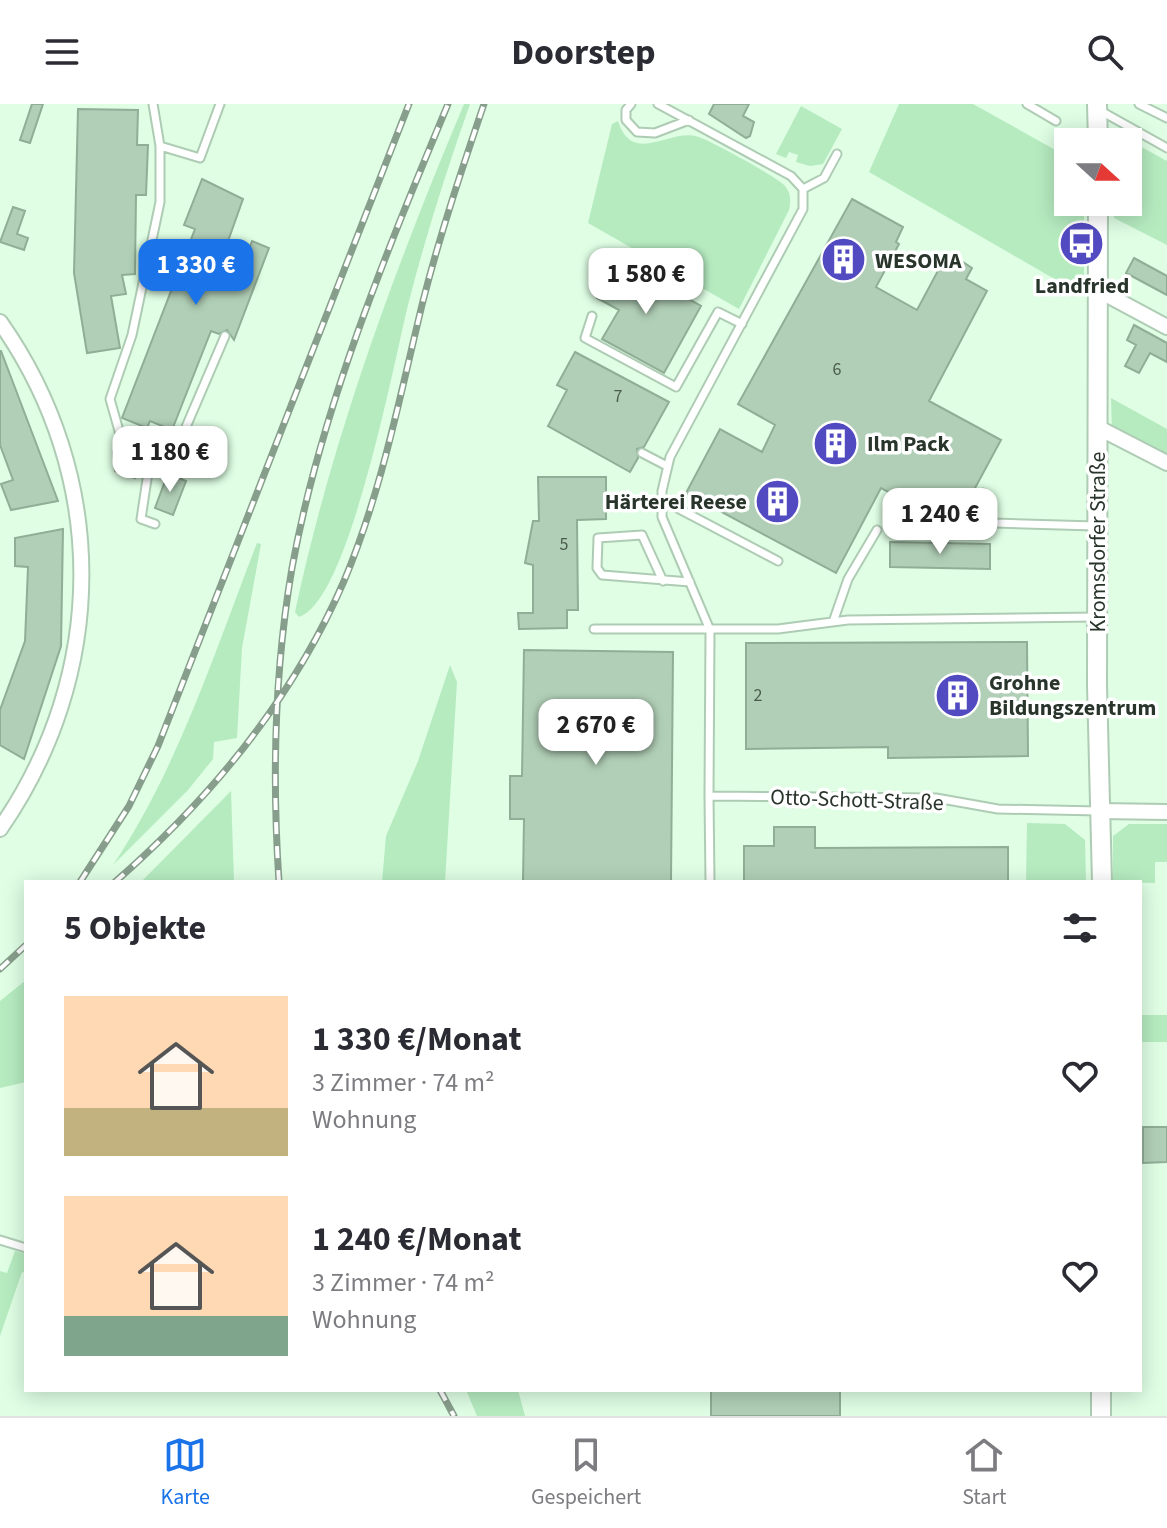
<!DOCTYPE html>
<html lang="de">
<meta charset="utf-8">
<style>
:root{--surface:#fff;--page:#f2f2f3;--text:#2b2b33;--muted:#7c7c81;--line:#e1e1e2;--accent:#1a73e8}
body{margin:0;font-family:"Source Sans 3",sans-serif;background:var(--page);color:var(--text);height:100vh;display:flex;flex-direction:column;font-size:30px;white-space:nowrap}
*{box-sizing:border-box;margin:0}
p{font-size:26px;color:var(--muted)}
.icon{flex:none;width:44px;height:44px;fill:none;stroke:currentColor;stroke-width:2;stroke-linecap:round;stroke-linejoin:round}
.map{position:relative;flex:1;overflow:hidden}
.details{position:absolute;left:24px;top:776px;width:1118px;height:512px;display:flex;flex-direction:column;background:var(--surface);border-radius:0px;box-shadow:0 4px 20px #0003}
.details>*{flex:none}
.needle{width:52px;rotate:111deg}
.fabs{position:absolute;left:1054px;top:24px;display:grid;gap:16px}
.fabs a{display:grid;place-items:center;width:88px;height:88px;border-radius:0px;background:var(--surface);box-shadow:0 4px 20px #0003;font-size:40px}
.price{position:absolute;translate:-50% -68px;padding:0 18px;border-radius:16px;background:#fff;color:#222;font-size:26px;line-height:52px;filter:drop-shadow(0 2px 4px #0008)}
.price::after{content:'';position:absolute;left:50%;top:48px;width:24px;height:18px;margin-left:-12px;background:inherit;clip-path:polygon(0 0,100% 0,50% 100%)}
.price.selected{background:var(--accent);color:#fff}
ul{padding:0;list-style:none}
li{display:flex;align-items:center;gap:24px;height:200px;padding:0 40px}
li span{display:grid;place-items:center;flex:none;width:224px;height:160px;border-radius:0px;color:#555}
li>.icon{margin-inline-start:auto}
span .icon{width:96px;height:96px;fill:#fffc;stroke-width:1}
li b{font-size:34px}
h2{display:flex;justify-content:space-between;align-items:center;height:96px;padding:0 40px;font-size:34px}
header{display:flex;justify-content:space-between;align-items:center;height:104px;padding:0 40px;background:var(--surface);font-size:36px;font-weight:700}
.tab-bar{display:flex;justify-content:space-around;align-items:center;height:112px;border-top:2px solid var(--line);background:var(--surface);font-size:22px;color:var(--muted)}
.tab-bar a{display:grid;justify-items:center;gap:4px}
.tab-bar .selected{color:var(--accent)}
.map>svg:first-child{display:block}
.green{fill:#b6ebc0}
.building{fill:#b1cfb7;stroke:#90ad95;stroke-width:2}
.lines{fill:none;stroke-linecap:round;stroke-linejoin:round}
.service-casing{stroke:#aeccb4;stroke-width:11}
.minor-casing{stroke:#aeccb4;stroke-width:18}
.tertiary-casing{stroke:#aeccb4;stroke-width:22}
.service{stroke:#fff;stroke-width:7}
.minor{stroke:#fff;stroke-width:14}
.tertiary{stroke:#fff;stroke-width:18}
.rail-casing{stroke:#889e8c;stroke-width:7}
.rail{stroke:#fff;stroke-width:4;stroke-dasharray:12;stroke-linecap:butt}
.labels{text-anchor:middle;stroke-width:7;stroke-linejoin:round;paint-order:stroke}
.number-label{font-size:18px;fill:#4b5c4e}
.poi-label{font-size:22px;font-weight:bold;fill:#29352b;stroke:#fff;text-anchor:start}
.street-label{font-size:22px;fill:#29352b;stroke:#fff}
</style>
<header><svg class="icon" aria-label="menu" viewBox="0 0 24 24"><path d="M4 6h16M4 12h16M4 18h16"/></svg>Doorstep<svg class="icon" aria-label="search" viewBox="0 0 24 24"><circle cx="10" cy="10" r="6"/><path d="M15 15l6 6"/></svg></header>
<div class="map">
<svg width="1167" height="1312" viewBox="0 0 1167 1312">
<rect width="100%" height="100%" fill="#dffee4"/>
<!-- green -->
<path class="green" d="M464,0H470C447,65 426,131 409,197C395,252 350,497 299,513L295,508C332,334 395,164 464,0Z
M899,0H973L1068,53V98H1084V192L869,68Z
M801,2L842,25L823,60L810,62L796,58L798,51L789,48L786,54L776,50Z
M618,17C633,63 670,23 699,33C711,37 779,74 785,82C791,89 791,97 789,106L739,205L588,119L612,20Z
M1114,28L1167,57V141L1114,114V98H1128V38H1114Z
M1111,294L1167,325V359L1112,331Z
M257,439L261,440L242,544L237,634L214,638L213,655L188,686L113,761C178,664 215,547 257,439Z
M450,561L457,578L445,778H382L386,732L418,657Z
M231,687L234,778H141Z
M1027,719L1065,720L1085,736L1086,778H1026Z
M1129,720H1167V758H1155V779L1113,778V732Z
M26,876V978L0,984V897Z
M1140,911H1167V938H1140Z
M15,1147L26,1150V1169L22,1168L0,1232V1167L7,1169Z
M466,1286H518L525,1312H477Z"/>
<!-- building -->
<path class="building" d="M32,0H43L30,39L20,36Z
M714,0H749L743,12L754,18L750,32L746,34L709,10Z
M78,5L138,6L137,41H148L146,91H136L135,170L122,171L126,190L111,192L120,244L87,249L74,169Z
M202,75L243,95L227,140L248,148L252,137L269,144L234,236L227,226L219,230L211,227L172,326L150,317L147,324L122,314L195,125L184,121Z
M852,95L903,123L896,138L899,140L876,183L917,206L948,148L972,164L966,175L987,187L929,297L1001,336L954,423L881,384L836,469L686,389L720,325L762,348L775,321L738,300Z
M13,103L25,107L17,130L28,134L24,146L0,138Z
M1134,154L1167,172V191L1126,169Z
M619,156L701,202L664,269L602,235L619,206L597,194Z
M1134,221L1167,239V258L1150,249L1139,269L1125,262L1136,241L1127,236Z
M0,247H1L58,397L11,406L1,380L13,376L0,341Z
M575,248L669,298L644,343L637,345L638,354L630,368L548,322L567,286L557,281Z
M113,348L141,359L135,374L115,367Z
M168,369L186,377L173,411L155,404Z
M538,373H606V415L577,416L578,506H567V524L519,525L518,509H533V461L525,459L533,417H539Z
M63,425L61,542L24,655L0,641V606L25,537L28,463L15,462V434Z
M890,438L990,440V465L890,463Z
M1027,538L1028,652L888,654V643L746,645V539Z
M524,546L673,548L671,778H523L524,715H510V672H522Z
M774,723H815V744L1008,743V778H744V742H774Z
M1143,1023H1167V1058L1143,1059Z
M711,1286H840V1312H711Z"/>
<g class="lines">
<defs>
<path id="service" d="M153,0L160,42V98L132,231L110,295L121,334L155,347L149,362L141,415L155,420
M631,0L626,6V16L637,28L655,29L689,16
M658,0L791,72L803,85V105L670,353L662,387V413L710,526L709,692L936,694L998,705L1099,707
M1027,0L1056,17
M1139,0L1167,14
M1099,6L1167,44
M160,42L200,54L220,0
M803,85L824,74L837,50
M592,212L585,234L676,283L718,208L742,220
M155,347L168,352L177,344L225,232
M642,349L667,362
M983,389L980,407L995,419L1095,422
M662,396L778,457
M663,477L642,431L598,434L597,464L602,471L690,478
M833,518L848,475L877,426
M594,525H778L848,516L1095,513
M709,692L710,778
M0,1136L26,1144"/>
<path id="minor" d="M1098,186L1167,223
M0,218C109,373 108,569 0,725
M1097,323L1167,359
M1099,707L1167,708"/>
<path id="tertiary" d="M1097,0L1098,38
M1098,98L1097,581L1102,778
M1101,1286V1312"/>
</defs>
<!-- service casing -->
<use href="#service" class="service-casing"/>
<!-- minor casing -->
<use href="#minor" class="minor-casing"/>
<!-- tertiary casing -->
<use href="#tertiary" class="tertiary-casing"/>
<!-- service -->
<use href="#service" class="service"/>
<!-- minor -->
<use href="#minor" class="minor"/>
<!-- tertiary -->
<use href="#tertiary" class="tertiary"/>
<defs>
<path id="rail" d="M80,778L129,702L158,642L409,0
M115,778C211,694 293,595 344,477C382,387 400,291 423,197C440,130 462,65 484,0
M279,778C272,673 274,569 292,464C321,305 386,149 448,0
M0,865L26,841
M440,1286L454,1312"/>
</defs>
<!-- rail casing -->
<use href="#rail" class="rail-casing"/>
<!-- rail -->
<use href="#rail" class="rail"/>
</g>
<!-- icons -->
<defs>
<symbol id="bus-disc" viewBox="-11 -11 22 22"><circle r="9.5" fill="#524ac1" stroke="#fff"/><path d="M-5-6H5V4H4V6H2V4H-2V6H-4V4H-5ZM-3.5-4V0h7V-4ZM-3.5 1.2v1.5H-2V1.2ZM2 1.2v1.5H3.5V1.2Z" fill="#fff"/></symbol>
<symbol id="building-disc" viewBox="-11 -11 22 22"><circle r="9.5" fill="#524ac1" stroke="#fff"/><path d="M-4-6H4V6H1V3H-1V6H-4ZM-2.5-4.3h1.7v1.8h-1.7ZM.8-4.3h1.7v1.8H.8ZM-2.5-1h1.7V.8h-1.7ZM.8-1h1.7V.8H.8Z" fill="#fff"/></symbol>
</defs>
<g fill-rule="evenodd">
<use href="#bus-disc" x="1056" y="114" width="51" height="51"/>
<use href="#building-disc" x="818" y="130" width="51" height="51"/>
<use href="#building-disc" x="810" y="314" width="51" height="51"/>
<use href="#building-disc" x="752" y="372" width="51" height="51"/>
<use href="#building-disc" x="932" y="566" width="51" height="51"/>
</g>
<g class="labels">
<!-- number labels -->
<g class="number-label">
<text x="837" y="271">6</text>
<text x="618" y="298">7</text>
<text x="564" y="446">5</text>
<text x="758" y="597">2</text>
</g>
<!-- poi labels -->
<g class="poi-label">
<text x="875" y="164">WESOMA</text>
<text x="1082" y="189" text-anchor="middle">Landfried</text>
<text x="867" y="347">Ilm Pack</text>
<text x="747" y="405" text-anchor="end">Härterei Reese</text>
<text x="989" y="586">Grohne<tspan x="989" dy="25">Bildungszentrum</tspan></text>
</g>
<!-- street labels -->
<g class="street-label">
<text transform="translate(1097 438) rotate(-90)" y="8">Kromsdorfer Straße</text>
<text transform="translate(857 695) rotate(2)" y="8">Otto-Schott-Straße</text>
</g>
</g>
</svg>
<div class="fabs">
<a><svg class="needle" viewBox="-14 -14 28 28"><path d="M0-13l5 13h-10z" fill="#e53935"/><path d="M0 13l5-13h-10z" fill="#7c7c81"/></svg></a>
</div>
<b class="price selected" style="left:196px;top:203px">1 330 €</b>
<b class="price" style="left:646px;top:212px">1 580 €</b>
<b class="price" style="left:170px;top:390px">1 180 €</b>
<b class="price" style="left:940px;top:452px">1 240 €</b>
<b class="price" style="left:596px;top:663px">2 670 €</b>
<section class="details">
<h2>5 Objekte<svg class="icon" aria-label="filters" viewBox="0 0 24 24"><path d="M4 7h16M4 17h16"/><circle cx="9" cy="7" r="2"/><circle cx="15" cy="17" r="2"/></svg></h2>
<ul>
<li><span style="background:linear-gradient(#ffd9b3 70%,#c2b280 0)"><svg class="icon" aria-label="home" viewBox="0 0 24 24"><path d="M3 11l9-7 9 7M6 9v11h12V9"/></svg></span><div><b>1 330 €/Monat</b><p>3 Zimmer · 74 m²</p><p>Wohnung</p></div><svg class="icon" aria-label="heart" viewBox="0 0 24 24"><path d="M12 20l-8-8c-3-5 5-10 8-4 3-6 11-1 8 4z"/></svg></li>
<li><span style="background:linear-gradient(#ffd9b3 75%,#7fa58c 0)"><svg class="icon" aria-label="home" viewBox="0 0 24 24"><path d="M3 11l9-7 9 7M6 9v11h12V9"/></svg></span><div><b>1 240 €/Monat</b><p>3 Zimmer · 74 m²</p><p>Wohnung</p></div><svg class="icon" aria-label="heart" viewBox="0 0 24 24"><path d="M12 20l-8-8c-3-5 5-10 8-4 3-6 11-1 8 4z"/></svg></li>
</ul>
</section>
</div>
<nav class="tab-bar">
<a class="selected"><svg class="icon" aria-label="map" viewBox="0 0 24 24"><path d="M3 6l6-2 6 2 6-2v14l-6 2-6-2-6 2zM9 4v14M15 6v14"/></svg>Karte</a>
<a><svg class="icon" aria-label="saved" viewBox="0 0 24 24"><path d="M7 4h10v16l-5-4-5 4z"/></svg>Gespeichert</a>
<a><svg class="icon" aria-label="home" viewBox="0 0 24 24"><path d="M3 11l9-7 9 7M6 9v11h12V9"/></svg>Start</a>
</nav>
